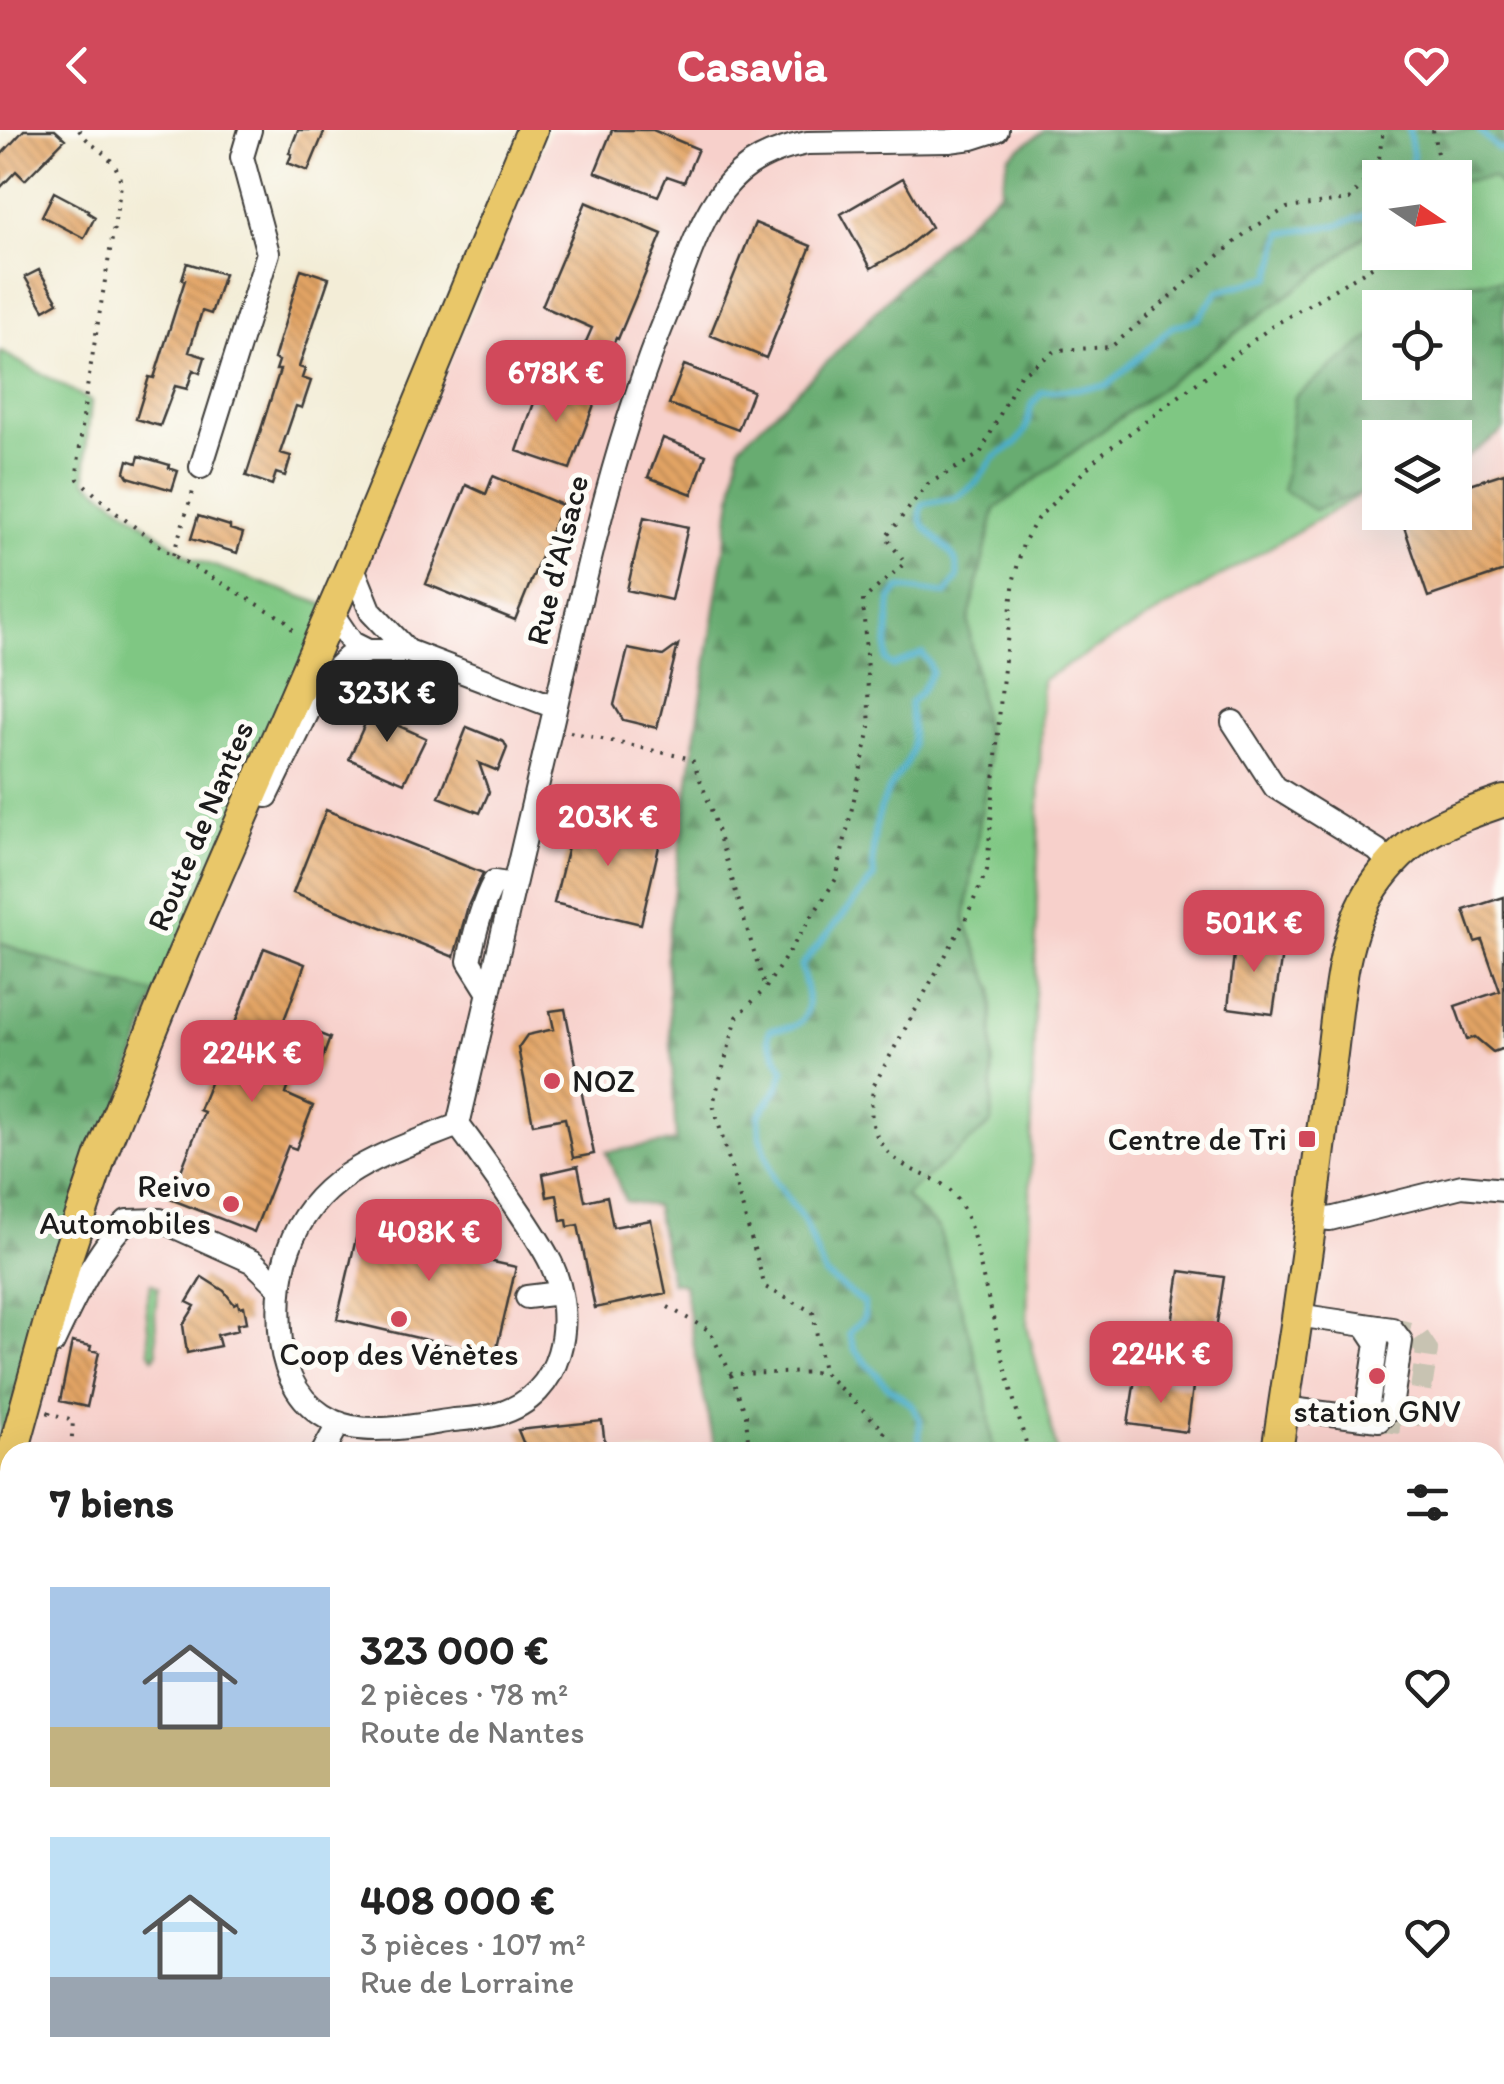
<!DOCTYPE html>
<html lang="fr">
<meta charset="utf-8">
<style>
:root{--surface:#fff;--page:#f6f6f6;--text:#222;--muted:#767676;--accent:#d1495b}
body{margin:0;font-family:Itim,sans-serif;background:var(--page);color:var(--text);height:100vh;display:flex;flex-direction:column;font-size:38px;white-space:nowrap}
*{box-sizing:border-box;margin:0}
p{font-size:32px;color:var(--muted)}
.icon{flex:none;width:55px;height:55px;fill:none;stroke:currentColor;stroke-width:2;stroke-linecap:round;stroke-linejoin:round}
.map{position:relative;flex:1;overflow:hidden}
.details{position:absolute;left:0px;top:1312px;width:1505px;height:642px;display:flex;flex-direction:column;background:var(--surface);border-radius:30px 30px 0 0;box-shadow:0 10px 40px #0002}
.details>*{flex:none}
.needle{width:65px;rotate:103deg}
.controls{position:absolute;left:1362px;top:30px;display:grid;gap:20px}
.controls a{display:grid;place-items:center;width:110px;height:110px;border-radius:0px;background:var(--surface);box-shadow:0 10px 40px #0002;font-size:50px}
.price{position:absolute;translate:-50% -85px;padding:0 22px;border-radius:20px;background:var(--accent);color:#fff;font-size:32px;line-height:65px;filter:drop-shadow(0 2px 5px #0008)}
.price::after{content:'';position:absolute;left:50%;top:60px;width:30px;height:22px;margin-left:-15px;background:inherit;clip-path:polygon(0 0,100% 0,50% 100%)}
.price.on{background:#222;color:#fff}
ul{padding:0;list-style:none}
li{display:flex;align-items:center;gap:30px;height:250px;padding:0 50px}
li span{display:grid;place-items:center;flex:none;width:280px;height:200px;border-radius:0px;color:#555}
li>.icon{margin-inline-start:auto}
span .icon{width:120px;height:120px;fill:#fffc;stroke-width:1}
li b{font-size:42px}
h2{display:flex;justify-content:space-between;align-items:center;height:120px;padding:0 50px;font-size:42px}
header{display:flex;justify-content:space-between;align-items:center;height:130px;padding:0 50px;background:var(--accent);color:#fff;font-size:45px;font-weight:700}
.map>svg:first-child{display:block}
.built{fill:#f7d0cb}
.industrial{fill:url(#industrial-grid)}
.grass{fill:#7fc783;stroke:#4e7250;stroke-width:2.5}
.forest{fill:url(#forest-firs);stroke:#426446;stroke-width:2.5}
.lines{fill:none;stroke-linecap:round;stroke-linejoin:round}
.stream{stroke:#4badca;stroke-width:6}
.building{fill:url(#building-back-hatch)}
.minor-tunnel{stroke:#c8c3b2;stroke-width:22;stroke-dasharray:22 11;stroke-linecap:butt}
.minor-casing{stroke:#3c3b38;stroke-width:26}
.major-casing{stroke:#3c3b38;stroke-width:34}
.path{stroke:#3c3b38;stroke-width:4;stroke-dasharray:2.5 8;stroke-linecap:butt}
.minor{stroke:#fff;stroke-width:22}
.major{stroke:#e9c769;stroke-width:30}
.poi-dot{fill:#d1495b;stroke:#fdfcf7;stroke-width:4}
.labels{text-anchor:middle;stroke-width:10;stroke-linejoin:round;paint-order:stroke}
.street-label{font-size:32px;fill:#1c1c1c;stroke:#fdfcf7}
.poi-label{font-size:32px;fill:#1c1c1c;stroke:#fdfcf7;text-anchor:end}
</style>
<header><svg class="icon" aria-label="back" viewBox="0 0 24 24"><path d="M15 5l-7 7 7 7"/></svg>Casavia<svg class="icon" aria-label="heart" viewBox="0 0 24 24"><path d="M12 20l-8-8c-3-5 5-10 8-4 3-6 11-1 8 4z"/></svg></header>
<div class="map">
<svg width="1504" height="1954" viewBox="0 0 1504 1954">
<defs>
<pattern id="industrial-grid" width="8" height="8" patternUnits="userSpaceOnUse" patternTransform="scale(2.5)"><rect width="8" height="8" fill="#d2bec2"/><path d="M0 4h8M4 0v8" fill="none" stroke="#b4a3a6"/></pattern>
<pattern id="forest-firs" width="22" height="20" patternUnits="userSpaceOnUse" patternTransform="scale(2.5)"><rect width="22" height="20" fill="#67ac71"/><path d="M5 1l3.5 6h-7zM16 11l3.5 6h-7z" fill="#548b5c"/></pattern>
<pattern id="building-back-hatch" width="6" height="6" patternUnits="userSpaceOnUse" patternTransform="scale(2.5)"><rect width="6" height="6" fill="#e3a465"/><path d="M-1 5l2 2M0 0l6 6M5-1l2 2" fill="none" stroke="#b78552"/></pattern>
</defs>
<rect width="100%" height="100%" fill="#fdfcf7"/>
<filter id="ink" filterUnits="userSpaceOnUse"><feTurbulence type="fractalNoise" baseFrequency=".01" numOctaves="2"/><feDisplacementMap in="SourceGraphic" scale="20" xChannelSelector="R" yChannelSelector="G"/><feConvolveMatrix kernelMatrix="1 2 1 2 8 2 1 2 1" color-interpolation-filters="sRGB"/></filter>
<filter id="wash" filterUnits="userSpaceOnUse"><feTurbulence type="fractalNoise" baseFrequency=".0048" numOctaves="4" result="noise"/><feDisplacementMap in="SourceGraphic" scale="40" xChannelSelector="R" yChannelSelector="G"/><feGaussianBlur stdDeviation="2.25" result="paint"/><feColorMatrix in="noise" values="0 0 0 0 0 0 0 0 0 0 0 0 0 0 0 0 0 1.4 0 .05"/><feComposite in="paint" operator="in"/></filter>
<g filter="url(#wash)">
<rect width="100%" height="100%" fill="#f3edd7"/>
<!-- built -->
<path class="built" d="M550,0H1045L1009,26L1000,61L740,315L666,818L676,1012L607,1022L655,1076L671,1152L684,1154L696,1230L716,1322H10V1706L0,1711V1341L47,1159Z
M1504,261V1954H1143L1145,1945H1495V1322H1057L1027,1195L1042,550L1380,352V382H1455V308Z"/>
<!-- industrial -->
<path class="industrial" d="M1504,1881V1954H1423L1420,1945H1495V1884Z"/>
<!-- grass -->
<path class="grass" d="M1493,47L1504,59V150L1435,155L1408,177L1380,178V200L1295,267L1314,380L1370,359L1042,550L1027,1195L1057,1322H993L987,1268L903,1066L992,992L993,859L965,790L989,631L968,492L995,379L1328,136L1380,92V122H1455V52Z
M0,221L91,271L86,319V350L191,428L342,481L156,864L91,846L0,813Z
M151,1153L158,1157L155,1183L157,1224L154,1228L150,1222L146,1173Z
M10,1706V1823L0,1816V1711Z"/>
<!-- forest -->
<path class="forest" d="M1045,0H1504V59L1493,47L1455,52V48H1380V92L1328,136L995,379L968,492L989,631L965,790L993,859L992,993L904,1066L939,1099L987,1268L993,1322H716L696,1230L684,1154L671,1152L655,1076L625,1071L606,1022L676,1011L666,818L692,629L740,315L826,233L922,133L1000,61L1009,26Z
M1504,150V298L1502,302L1455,335V308H1380V356L1314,380L1283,360L1295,267L1380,200V252H1455V178L1408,177L1435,156Z
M0,813L91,846L156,864L0,1341Z
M0,1816L10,1823V1945H1145L1143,1954H0Z"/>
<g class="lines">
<!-- stream -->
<path class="stream" d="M1479,0L1498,19H1504
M1408,48L1413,26L1409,0
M925,1322L919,1310L920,1290L912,1275L887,1256L855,1220L849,1203L864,1188V1173L825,1145L805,1092L774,1050L760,1005L759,986L779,956L784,940L768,909L769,900C776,898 787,899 794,896C817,885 805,854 801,836L874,747C871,718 875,687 888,661C894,649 904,640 909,628C916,611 910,590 910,573L920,563L932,542L929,533L922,523L893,536L886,531L891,469L900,458L946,464L958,447C957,441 957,435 955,430C946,409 911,400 923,374L956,368L976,353L994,328L1017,313L1026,299L1031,276L1042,262L1107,256L1172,197L1198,189L1218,161L1271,147L1283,103L1337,95L1380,80
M0,1847L10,1854
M145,1945L158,1954
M765,1954L793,1946"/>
</g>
<g id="blocks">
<!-- building -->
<path class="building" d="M24,0H55L65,9L25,50L16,41L0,58V26Z
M298,0H325L308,41L288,33L292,24L289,23Z
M612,0H653L698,19L684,52L667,46L658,66L595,42Z
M903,48L931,97L903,120L871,138L841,84Z
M54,62L88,80L87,82L95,87L84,108L42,86Z
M586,72L662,104L618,209L616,208L612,217L599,221L585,214L592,198L542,176Z
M755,93L811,116L766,228L710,205Z
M187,133L224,144L211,184L202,181L189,222L205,227L200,243L193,240L187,259L175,256L160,296L136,289L149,247L154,248L185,150L182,149Z
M301,139L329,148L299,237L305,239L302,248L311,251L302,278L296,276L280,323L291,326L285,346L276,343L272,355L246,346L280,240H276L279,231L274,229Z
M39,140L58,172L44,180L25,147Z
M684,235L753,261L738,300L669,274Z
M542,250L596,269L570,339L517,321Z
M663,308L706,325L692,364L648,347Z
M139,326L170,335L169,338L178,341L172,360L128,347L125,342L128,330L137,333Z
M1504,343V441L1428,467L1399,382H1455V359Z
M493,346L562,375L515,490L426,454L466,355L486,364Z
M198,386L230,396V399L243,403L237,423L191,409Z
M644,387L688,397L671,470L627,460Z
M678,515L657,598L623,590L614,575L628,519L663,526Z
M374,574L401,586L397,595L426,608L404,653L349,629Z
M467,597L504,612L507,618L498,641L479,633L489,662L480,683L439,667Z
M326,680L483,743L468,776L454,827L293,763Z
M576,684L662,704L641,794L554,773Z
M1504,767V918L1493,922L1475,907L1467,910L1455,876L1500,861L1482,810L1475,812L1464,780Z
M1224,809L1283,816L1273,884L1228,878L1234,824L1223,823Z
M264,818L305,834L284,890L330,908L318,941L297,933L286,964L313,976L296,1019L288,1016L254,1102L170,1069L204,982L199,980L217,936L258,953L270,922L230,906Z
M565,879L594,1024L573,1028L565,988L533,994L518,918L527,905L554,899L550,881Z
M578,1036L585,1071L607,1066L613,1097L651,1090L666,1163L595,1178L578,1095L568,1097L567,1090L561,1091L557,1065L547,1067L543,1044Z
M395,1082L491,1103L484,1130L516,1137L495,1226L337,1189L358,1100L389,1108Z
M1180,1141L1224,1147L1215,1206L1171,1200Z
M202,1147L224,1161L234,1174L238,1172L239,1177L244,1176L247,1192L237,1194L238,1200L217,1205L220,1216L187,1223L183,1195L195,1176L187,1172Z
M72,1212L91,1216L90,1220L99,1222L87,1277L60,1271Z
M1135,1249L1193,1257L1187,1302L1128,1294Z
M602,1291L606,1322H527L518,1300Z"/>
</g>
</g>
<g filter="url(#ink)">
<use href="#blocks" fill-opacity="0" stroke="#3c3b38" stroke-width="2.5"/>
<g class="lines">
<!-- minor-tunnel -->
<path class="minor-tunnel" d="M1379,1290L1406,1294L1418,1279L1427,1220L1416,1204L1392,1199"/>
<defs>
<path id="minor" d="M201,337L268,123L242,27L250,0
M352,435L371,482L408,521
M331,482L352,513L368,521
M1233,592L1275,657L1377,720L1391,734
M267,666L323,551L347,528L368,521H408L555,577
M489,863L469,831C474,805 481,776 494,752L514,755
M458,995C492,855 524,715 556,575C586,443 615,309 667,183C683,144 697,93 723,60C745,32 773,20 807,13L949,11L972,8L997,0
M458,995C478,1021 496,1048 515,1075C528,1094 541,1113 551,1133C577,1189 564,1266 498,1284C484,1288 468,1289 453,1290C419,1295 365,1307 333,1291C301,1276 285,1246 281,1212C274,1145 287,1085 347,1045C380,1023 421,1010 458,995Z
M1311,1087L1330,1089L1462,1056L1504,1060
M527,1167L560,1163
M53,1213C71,1175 96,1120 127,1091L160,1090L173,1096L253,1132L279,1157
M1283,1278L1379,1290L1391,1277L1401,1211L1392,1199L1297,1185
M1354,1287L1368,1274L1377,1213L1365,1195
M323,1322L339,1293
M0,1414C13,1440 6,1463 0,1489
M1495,1479L1504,1481
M1188,1954L1190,1945"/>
<path id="major" d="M13,1322L67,1127L101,1025L183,824L352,435L532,0
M1277,1322C1288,1245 1301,1167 1311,1090C1318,1037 1324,984 1331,931C1339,873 1340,807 1374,756C1410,703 1446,691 1504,671
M0,1375L10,1335"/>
</defs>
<!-- minor casing -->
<use href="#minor" class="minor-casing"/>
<!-- major casing -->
<use href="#major" class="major-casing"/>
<!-- path -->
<path class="path" d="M79,0C96,24 117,23 121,55L85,270L77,344L78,349L115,382L168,422L285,490L296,504
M1433,0L1441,48
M173,425L194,358
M570,602L692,629L709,673L765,858
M668,1177L710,1201L731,1244L823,1242
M731,1245L746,1285L749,1322
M50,1281L49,1283L73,1290L71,1322
M874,1322L885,1301L823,1242L813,1182L765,1157L713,974L737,887L765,859L836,749L870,598L863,470L905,433L886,407L928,354L980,324L1020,245L1057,220L1111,217L1248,101L1287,78L1349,70L1378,35L1383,0
M1029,1322C1012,1269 1000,1214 986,1160C978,1129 974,1091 955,1066C943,1050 925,1047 909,1038C875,1019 866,992 874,955L965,790L987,740L1001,565L1014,449L1023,414L1037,389L1099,326L1241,220L1271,197L1397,122
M0,1883L10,1889
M117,1945H120
M343,1945L354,1954
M869,1945V1954
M508,1954L527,1945"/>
<!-- minor -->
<use href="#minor" class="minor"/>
<!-- major -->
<use href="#major" class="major"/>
</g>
</g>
<!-- markers -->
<g class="poi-dot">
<circle cx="552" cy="951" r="10"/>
<rect x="1297" y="999" width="20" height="20" rx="5"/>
<circle cx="231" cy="1074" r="10"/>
<circle cx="399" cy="1189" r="10"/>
<circle cx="1377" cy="1246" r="10"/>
</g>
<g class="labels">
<!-- street labels -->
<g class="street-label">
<text transform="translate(557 430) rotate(-76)" y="11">Rue d'Alsace</text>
<text transform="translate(200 696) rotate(-67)" y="11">Route de Nantes</text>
</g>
<!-- poi labels -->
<g class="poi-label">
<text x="572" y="962" text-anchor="start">NOZ</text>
<text x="1287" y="1020">Centre de Tri</text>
<text x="211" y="1067">Reivo<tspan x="211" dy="37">Automobiles</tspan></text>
<text x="399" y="1235" text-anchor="middle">Coop des Vénètes</text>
<text x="1377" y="1292" text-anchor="middle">station GNV</text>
</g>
</g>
</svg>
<div class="controls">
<a><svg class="needle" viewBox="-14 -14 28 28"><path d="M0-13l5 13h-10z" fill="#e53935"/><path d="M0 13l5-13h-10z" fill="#767676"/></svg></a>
<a><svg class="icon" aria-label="locate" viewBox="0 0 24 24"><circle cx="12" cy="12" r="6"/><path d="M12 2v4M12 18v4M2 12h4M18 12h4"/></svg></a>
<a><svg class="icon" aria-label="layers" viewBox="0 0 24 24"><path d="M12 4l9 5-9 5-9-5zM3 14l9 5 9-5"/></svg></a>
</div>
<b class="price" style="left:556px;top:295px">678K €</b>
<b class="price on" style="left:387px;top:615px">323K €</b>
<b class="price" style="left:608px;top:739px">203K €</b>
<b class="price" style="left:1254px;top:845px">501K €</b>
<b class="price" style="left:252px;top:975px">224K €</b>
<b class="price" style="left:429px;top:1154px">408K €</b>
<b class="price" style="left:1161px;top:1276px">224K €</b>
<section class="details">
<h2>7 biens<svg class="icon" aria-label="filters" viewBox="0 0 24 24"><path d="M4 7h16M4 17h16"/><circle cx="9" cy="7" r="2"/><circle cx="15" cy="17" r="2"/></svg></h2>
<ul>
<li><span style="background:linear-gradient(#a9c7e8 70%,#c2b280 0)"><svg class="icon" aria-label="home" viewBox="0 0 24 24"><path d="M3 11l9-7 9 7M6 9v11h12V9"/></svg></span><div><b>323 000 €</b><p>2 pièces · 78 m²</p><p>Route de Nantes</p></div><svg class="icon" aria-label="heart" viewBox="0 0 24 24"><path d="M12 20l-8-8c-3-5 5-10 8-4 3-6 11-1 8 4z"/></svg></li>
<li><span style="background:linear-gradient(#bfe0f5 70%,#9aa5b1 0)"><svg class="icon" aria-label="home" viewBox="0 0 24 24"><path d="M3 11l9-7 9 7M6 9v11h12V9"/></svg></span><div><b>408 000 €</b><p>3 pièces · 107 m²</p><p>Rue de Lorraine</p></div><svg class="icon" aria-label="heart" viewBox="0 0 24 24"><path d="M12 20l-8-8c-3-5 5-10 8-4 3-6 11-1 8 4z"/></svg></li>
</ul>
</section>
</div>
